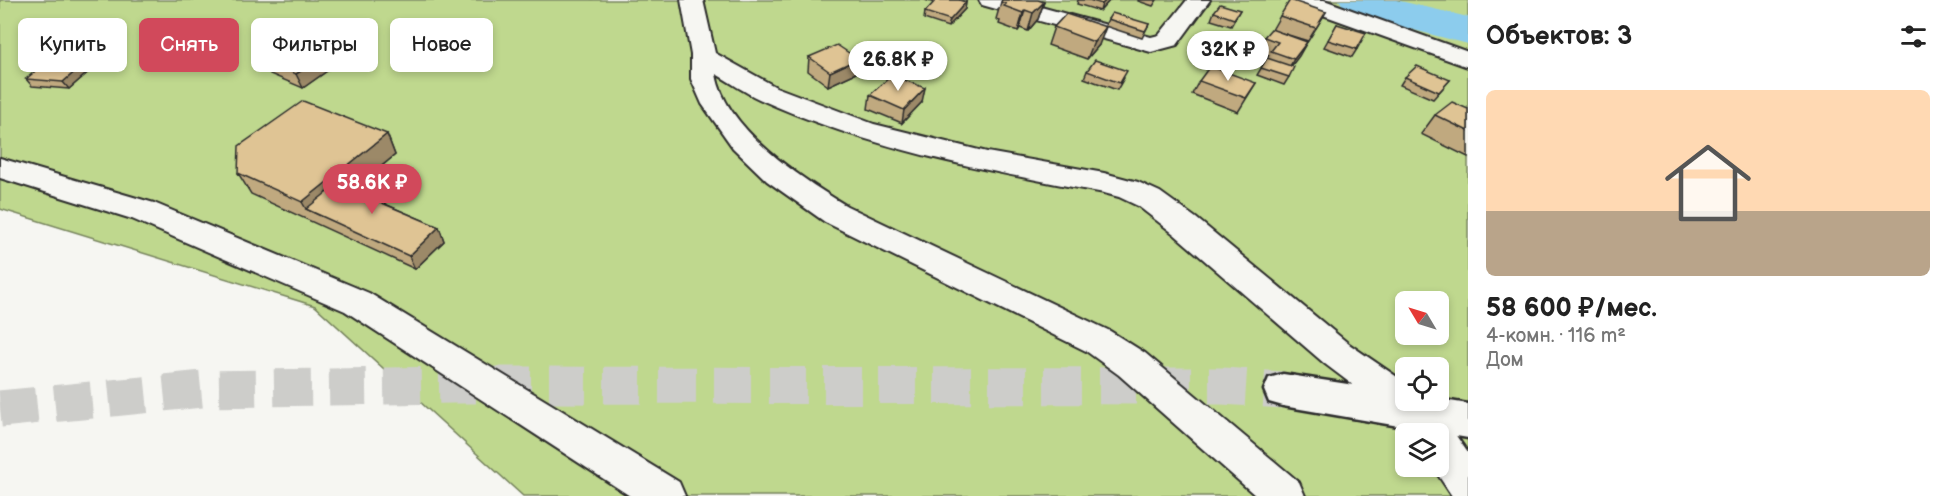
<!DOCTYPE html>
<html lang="ru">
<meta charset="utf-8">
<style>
:root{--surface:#fff;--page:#f6f6f6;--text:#222;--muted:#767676;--line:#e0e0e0;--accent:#d1495b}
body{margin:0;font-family:"Balsamiq Sans",sans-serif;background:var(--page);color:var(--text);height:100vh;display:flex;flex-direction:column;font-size:22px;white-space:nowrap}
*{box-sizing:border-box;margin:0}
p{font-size:20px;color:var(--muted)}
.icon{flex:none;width:33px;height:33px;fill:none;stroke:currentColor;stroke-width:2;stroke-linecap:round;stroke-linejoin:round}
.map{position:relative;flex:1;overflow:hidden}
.drawer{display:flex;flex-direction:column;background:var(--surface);width:480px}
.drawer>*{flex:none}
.top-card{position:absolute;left:18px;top:18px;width:570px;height:54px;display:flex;gap:12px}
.needle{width:39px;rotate:308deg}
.tools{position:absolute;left:1395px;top:291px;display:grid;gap:12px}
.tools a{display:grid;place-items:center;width:54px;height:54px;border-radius:9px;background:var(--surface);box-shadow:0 3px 9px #0003;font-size:30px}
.price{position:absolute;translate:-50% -51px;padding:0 14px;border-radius:21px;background:#fff;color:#222;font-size:20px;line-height:39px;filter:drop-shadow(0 2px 3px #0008)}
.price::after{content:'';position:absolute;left:50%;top:36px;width:18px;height:14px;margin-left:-9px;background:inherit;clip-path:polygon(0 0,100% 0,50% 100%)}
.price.on{background:var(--accent);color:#fff}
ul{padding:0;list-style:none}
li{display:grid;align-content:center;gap:12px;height:318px;padding:0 18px}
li+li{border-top:2px solid var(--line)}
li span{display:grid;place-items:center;height:186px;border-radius:9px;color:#555}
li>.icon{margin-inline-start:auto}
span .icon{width:108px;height:108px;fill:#fffc;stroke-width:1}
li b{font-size:26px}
h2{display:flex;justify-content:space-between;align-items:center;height:72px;padding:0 18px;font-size:26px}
.tag{padding:0 21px;border-radius:9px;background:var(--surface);box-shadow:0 3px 9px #0003;font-size:21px;line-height:54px}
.tag.on{background:var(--accent);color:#fff}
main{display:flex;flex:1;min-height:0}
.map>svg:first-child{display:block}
.green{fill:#bfd88e;stroke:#75825c;stroke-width:1.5;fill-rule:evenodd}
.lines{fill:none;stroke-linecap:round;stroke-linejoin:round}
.river{fill:#8ccced;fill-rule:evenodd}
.major-tunnel{stroke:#cdcdca;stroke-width:37;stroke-dasharray:37 18;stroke-linecap:butt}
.minor-casing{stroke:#2b2b2b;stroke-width:4}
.major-casing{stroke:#2b2b2b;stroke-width:5}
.minor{fill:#f6f6f2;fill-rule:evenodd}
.major{fill:#f6f6f2;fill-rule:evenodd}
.wall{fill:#c0a97f;stroke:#2b2b2b;stroke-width:1.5}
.shaded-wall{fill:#9c8968;stroke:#2b2b2b;stroke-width:1.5}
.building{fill:#dfc494;stroke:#2b2b2b;stroke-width:1.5}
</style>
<main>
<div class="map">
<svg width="1468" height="496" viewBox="0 0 1468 496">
<rect width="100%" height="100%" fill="#f6f6f2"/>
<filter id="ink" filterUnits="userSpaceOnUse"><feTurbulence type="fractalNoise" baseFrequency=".0167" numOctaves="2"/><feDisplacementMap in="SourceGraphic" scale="12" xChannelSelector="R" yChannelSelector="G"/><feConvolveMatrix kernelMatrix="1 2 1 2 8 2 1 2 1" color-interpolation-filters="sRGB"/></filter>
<g filter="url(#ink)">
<!-- green -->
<path class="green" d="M0,0H1468V496H523L315,306L0,209ZM1406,302H1438V334H1406ZM1406,368H1438V400H1406ZM1406,434H1438V466H1406Z"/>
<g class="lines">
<!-- river -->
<path class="river" d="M1339,0H1396L1468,17V44L1371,19L1345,9Z"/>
<!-- major-tunnel -->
<path class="major-tunnel" d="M0,409L203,389L454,385L1222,386L1283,390"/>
<defs>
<path id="minor" d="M681,0H703L715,53L776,87L874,124L987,152L1104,173L1138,182L1160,192L1196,218L1349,344L1406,383V400L1433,402L1468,453V496H1452L1432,466H1438V434H1412L1407,426L1325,364L1174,234L1138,206L1119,197L1104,193C987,171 869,149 759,99C744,92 730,82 716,74C725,129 802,179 847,206L1110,331L1145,353L1299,482L1305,496H1256L1119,375L1086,351L825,222L767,181L733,148L702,104L691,79V55Z
M979,0H1015L1151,37L1159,35L1187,0H1210L1177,45L1151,52L982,5Z
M1292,0H1324L1468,52V67L1295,5Z
M0,158L154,203L369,293L679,482L685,496H630L345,311L132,219L0,178Z"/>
<path id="major" d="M1283,374L1406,393V400L1438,399L1468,404V438L1283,406L1269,402L1264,390L1269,378Z"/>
</defs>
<!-- minor casing -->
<use href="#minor" class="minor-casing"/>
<!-- major casing -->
<use href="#major" class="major-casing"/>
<!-- minor -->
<use href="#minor" class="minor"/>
<!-- major -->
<use href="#major" class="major"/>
</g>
<!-- wall -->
<path class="wall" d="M925,0H959L966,2L965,9L948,27L924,19L925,12L934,3Z
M1078,0H1110L1100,11L1077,4Z
M1138,0H1157L1153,6L1138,1Z
M1001,2H1044L1038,19L1028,31L1020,28L1018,31L999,24L1000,21L996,19Z
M1240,10L1231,26L1211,20L1214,12Z
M1326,12L1308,41L1272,30L1280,16Z
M1066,14L1099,45L1087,59L1048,45L1054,27Z
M1108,19L1149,24L1142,38L1105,26Z
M1337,24L1357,49L1352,57L1324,47Z
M1264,37L1307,42L1291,66L1289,77L1284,85L1257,75L1269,55L1257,50Z
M809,57L858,59L856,73L828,86L808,71Z
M263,60L327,71L303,88L270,74Z
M93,68L69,89L32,86L26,79Z
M1087,71L1124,78L1117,90L1084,78Z
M1405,77L1450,80L1433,99L1400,85Z
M1199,81L1256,83L1238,112L1192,94Z
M870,95L922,102L902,123L868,109Z
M1468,109V157L1421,134L1435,115Z
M387,134L395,155L371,175L388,193L378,201L439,227L444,241L415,269L251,194L238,173Z"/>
<!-- shaded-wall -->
<path class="shaded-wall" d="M1106,0H1110L1100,11L1102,4Z
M966,2L965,9L948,27L950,20Z
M1044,2L1038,19L1028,31L1033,13Z
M1025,10L1020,28L1018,31L1023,13Z
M1106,27L1099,45L1087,59L1094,42Z
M1307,42L1299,56L1286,73L1294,59Z
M321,58L327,71L303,88L296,74Z
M858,59L856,73L828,86L830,72Z
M88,60L93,68L69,89L63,82Z
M925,88L922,102L902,123L904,110Z
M387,134L395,155L321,216L306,209L302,202Z
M382,179L388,193L370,208L363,195Z
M439,227L444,241L415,269L409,256Z"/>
<!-- building -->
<path class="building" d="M936,0H959L966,2L950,20L925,12Z
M1002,0H1038L1044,2L1033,13L1025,10L1023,13L1004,6L1006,4L1001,2Z
M1089,0H1106L1102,4Z
M1290,0L1326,12L1316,28L1280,16Z
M1220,4L1240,10L1234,19L1214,12Z
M1112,13L1149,24L1145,31L1108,19Z
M1066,14L1106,27L1094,42L1054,27Z
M1337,24L1366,33L1357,49L1328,40Z
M1271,29L1307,42L1294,59L1271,51L1278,42L1264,37Z
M289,44L321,58L296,74L263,60Z
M837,45L858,59L830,72L809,57Z
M51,58L88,60L63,82L26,79Z
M1267,58L1294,67L1289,77L1261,68Z
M1095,60L1127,71L1120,83L1087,71Z
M1210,66L1256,83L1246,98L1199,81Z
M1417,66L1450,80L1439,92L1405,77Z
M892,75L925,88L904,110L870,95Z
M303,101L387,134L302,202L238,173L239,146Z
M1452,102L1468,109V131L1435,115Z
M356,169L382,179L363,195L439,227L409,256L306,209Z"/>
</g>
</svg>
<div class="tools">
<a><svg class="needle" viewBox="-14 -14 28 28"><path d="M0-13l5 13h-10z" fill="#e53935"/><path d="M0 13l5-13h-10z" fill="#767676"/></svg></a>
<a><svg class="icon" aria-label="locate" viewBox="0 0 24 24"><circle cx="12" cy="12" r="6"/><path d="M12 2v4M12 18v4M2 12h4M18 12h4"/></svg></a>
<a><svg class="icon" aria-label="layers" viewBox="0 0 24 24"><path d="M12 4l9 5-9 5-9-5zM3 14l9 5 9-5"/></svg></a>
</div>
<b class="price" style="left:1228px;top:82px">32K ₽</b>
<b class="price" style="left:898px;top:92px">26.8K ₽</b>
<b class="price on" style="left:372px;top:215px">58.6K ₽</b>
<div class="top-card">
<a class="tag">Купить</a>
<a class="tag on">Снять</a>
<a class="tag">Фильтры</a>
<a class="tag">Новое</a>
</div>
</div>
<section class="drawer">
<h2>Объектов: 3<svg class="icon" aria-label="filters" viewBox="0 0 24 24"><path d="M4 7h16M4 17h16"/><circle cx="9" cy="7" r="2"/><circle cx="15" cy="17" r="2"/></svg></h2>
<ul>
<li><span style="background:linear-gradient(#ffd9b3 65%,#b9a48a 0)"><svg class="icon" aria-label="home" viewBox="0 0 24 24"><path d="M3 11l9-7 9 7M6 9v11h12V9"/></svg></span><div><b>58 600 ₽/мес.</b><p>4-комн. · 116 m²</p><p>Дом</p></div></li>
</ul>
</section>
</main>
